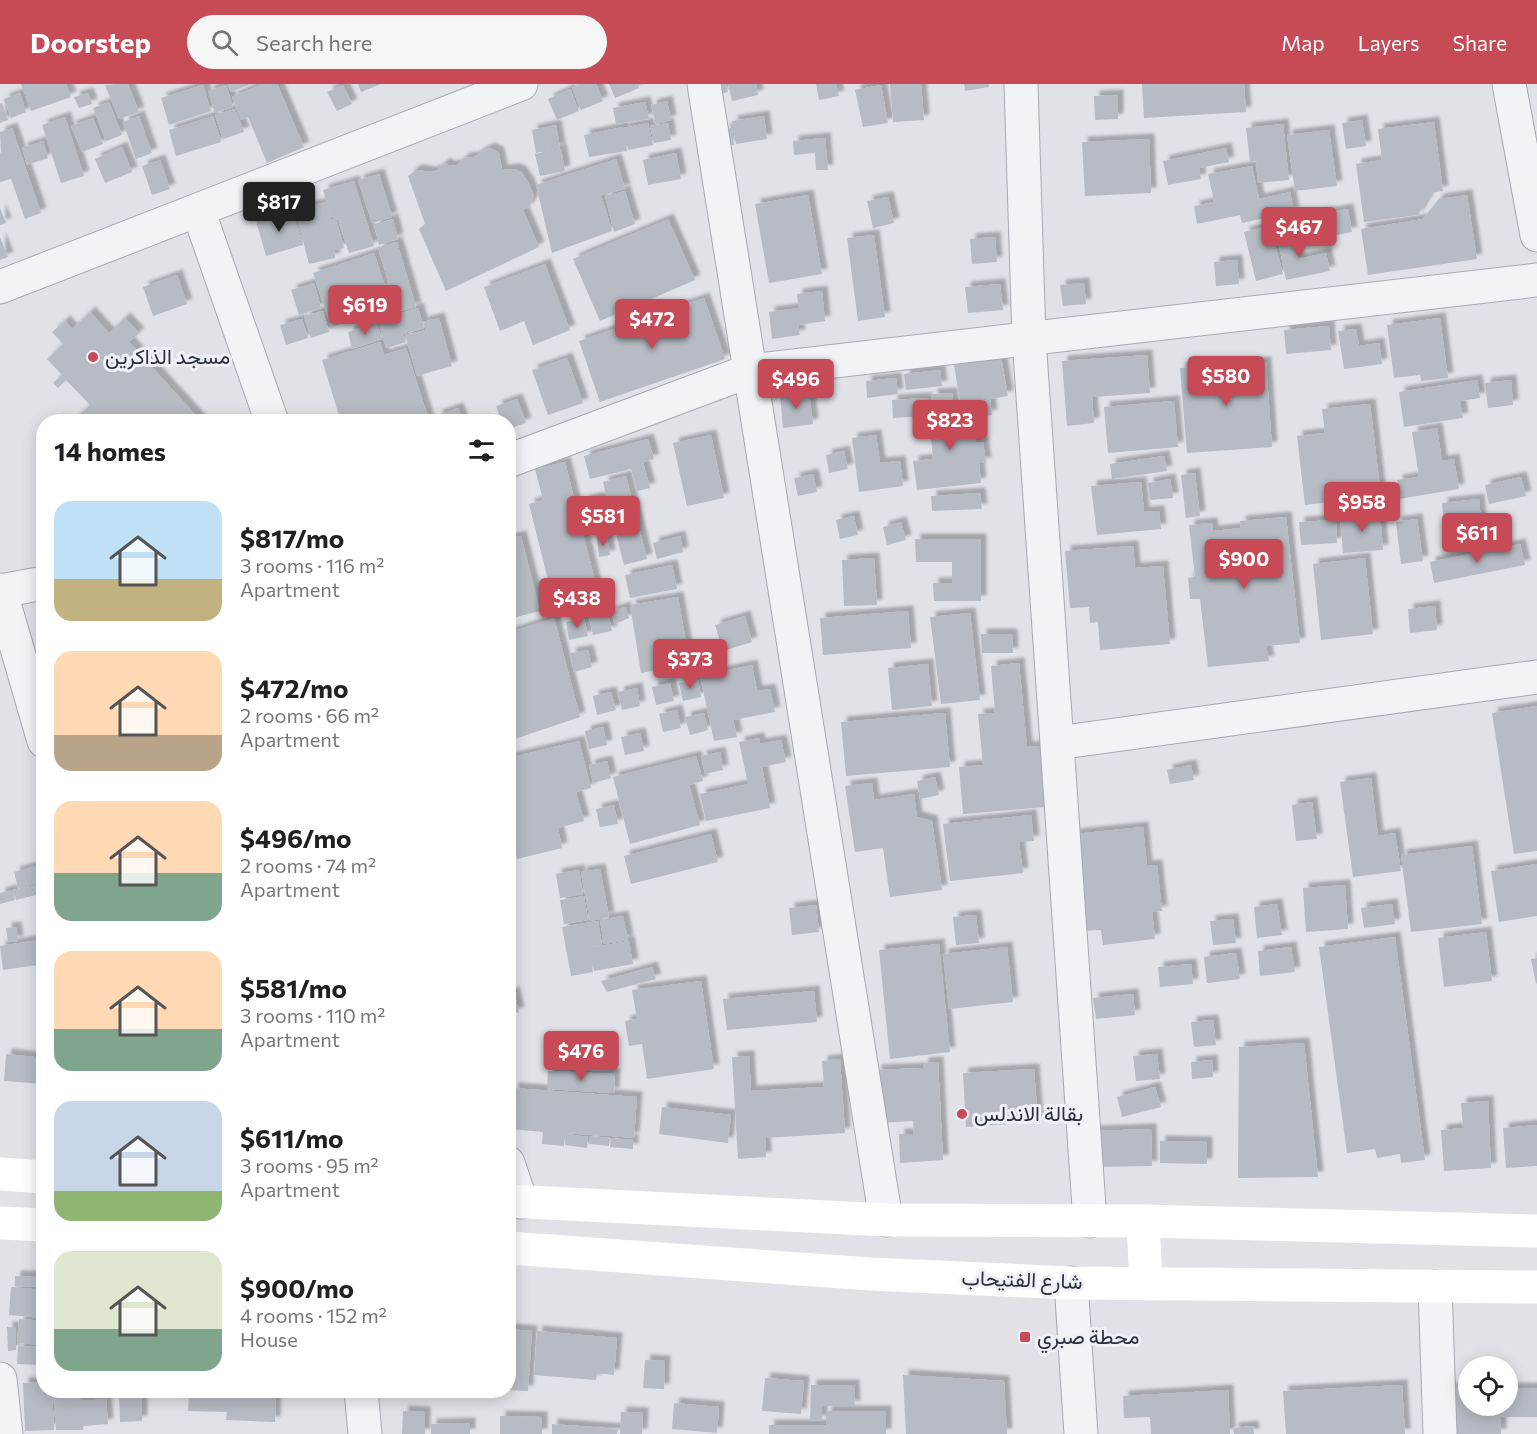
<!DOCTYPE html>
<meta charset="utf-8">
<style>
:root{--surface:#fff;--page:#f6f6f6;--text:#202124;--muted:#757577;--accent:#c74a57}
body{margin:0;font-family:Commissioner,Vazirmatn,sans-serif;background:var(--page);color:var(--text);height:100vh;display:flex;flex-direction:column;font-size:22px;white-space:nowrap}
*{box-sizing:border-box;margin:0}
p{font-size:20px;color:var(--muted)}
.icon{flex:none;width:33px;height:33px;fill:none;stroke:currentColor;stroke-width:2;stroke-linecap:round;stroke-linejoin:round}
.map{position:relative;flex:1;overflow:hidden}
.side{position:absolute;left:36px;top:330px;width:480px;height:984px;display:flex;flex-direction:column;background:var(--surface);border-radius:24px;box-shadow:0 3px 15px #0003}
.side>*{flex:none}
.controls{position:absolute;left:1458px;top:1272px;display:grid;gap:12px}
.controls a{display:grid;place-items:center;width:60px;height:60px;border-radius:50%;background:var(--surface);box-shadow:0 3px 15px #0003;font-size:30px}
.price{position:absolute;translate:-50% -51px;padding:0 14px;border-radius:6px;background:var(--accent);color:#fff;font-size:20px;line-height:39px;filter:drop-shadow(0 2px 3px #0008)}
.price::after{content:'';position:absolute;left:50%;top:36px;width:18px;height:14px;margin-left:-9px;background:inherit;clip-path:polygon(0 0,100% 0,50% 100%)}
.price.active{background:#222;color:#fff}
ul{padding:0;list-style:none}
li{display:flex;align-items:center;gap:18px;height:150px;padding:0 18px}
li span{display:grid;place-items:center;flex:none;width:168px;height:120px;border-radius:18px;color:#555}
li>.icon{margin-inline-start:auto}
span .icon{width:72px;height:72px;fill:#fffc;stroke-width:1}
li b{font-size:26px}
h2{display:flex;justify-content:space-between;align-items:center;height:72px;padding:0 18px;font-size:26px}
header{display:flex;align-items:center;gap:36px;box-sizing:border-box;height:84px;padding:0 30px;background:var(--accent);color:#fff}
header strong{font-size:28px}
nav{display:flex;gap:33px;margin-inline-start:auto;font-size:21px}
.search{width:420px;height:54px;background:var(--page);display:flex;align-items:center;gap:15px;box-sizing:border-box;padding:0 21px;border-radius:33px;color:var(--muted);font-size:22px}
.map>svg:first-child{display:block}
.building{fill:#b7bbc4;filter:url(#shadow)}
.lines{fill:none;stroke-linecap:round;stroke-linejoin:round}
.minor-casing{stroke:#a5a9b2;stroke-width:35}
.minor{stroke:#f2f3f6;stroke-width:33}
.secondary{stroke:#fff;stroke-width:33}
.poi-dot{fill:#c74a57;stroke:#eff1f6;stroke-width:2}
.labels{text-anchor:middle;stroke-width:6;stroke-linejoin:round;paint-order:stroke}
.poi-label{font-size:21px;fill:#29303e;stroke:#eff1f6;text-anchor:start}
.street-label{font-size:21px;fill:#29303e;stroke:#eff1f6}
</style>
<header>
<strong>Doorstep</strong>
<div class="search"><svg class="icon" aria-label="search" viewBox="0 0 24 24"><circle cx="10" cy="10" r="6"/><path d="M15 15l6 6"/></svg>Search here</div>
<nav><a>Map</a><a>Layers</a><a>Share</a></nav>
</header>
<div class="map">
<svg width="1537" height="1350" viewBox="0 0 1537 1350">
<defs>
<filter id="shadow"><feDropShadow dx="5.5" dy="-5.5" stdDeviation="1.5" flood-color="#0004"/></filter>
</defs>
<rect width="100%" height="100%" fill="#e0e2e8"/>
<!-- building -->
<path class="building" d="M21,0H66L71,13L31,27Z
M128,0L139,28L119,35L105,1Z
M227,0H251L231,8Z
M262,0H277L304,63L267,79L248,33L241,36L232,13Z
M358,0H381L361,8Z
M582,0H596L603,17L581,26L572,4Z
M609,0H638L639,4L615,14Z
M718,0H726L728,8L720,10Z
M728,0H756L758,11L732,17Z
M816,0H836L839,12L819,16Z
M890,0H921L924,36L893,38Z
M964,0H989V3L965,7Z
M1142,0H1244L1246,28L1144,34Z
M203,1L211,27L169,41L161,14Z
M226,1L233,23L215,29L208,7Z
M343,1L352,20L337,27L327,8Z
M881,1L888,39L863,43L855,6Z
M570,5L579,27L557,36L548,15Z
M20,9L26,28L11,34L4,15Z
M88,9L92,20L79,24L74,13Z
M1118,11V35L1095,36L1094,12Z
M667,17L671,36L656,40L651,21Z
M109,18L122,51L106,57L93,24Z
M645,18L649,35L616,40L613,24Z
M2,19L8,36L0,39V20Z
M235,25L244,48L223,55L215,31Z
M139,32L152,69L136,75L123,38Z
M213,32L221,58L176,72L169,46Z
M764,32L767,55L736,60L732,37Z
M65,33L84,92L61,99L42,41Z
M93,34L103,60L82,68L71,42Z
M1362,36L1366,62L1346,65L1342,39Z
M1434,38L1443,107L1431,109L1418,131L1364,138L1356,80L1382,76L1378,45Z
M648,39L653,61L628,66L624,44Z
M668,39L671,56L654,59L650,42Z
M1283,40L1289,96L1258,99L1256,77L1250,78L1246,44Z
M556,41L560,64L536,69L532,46Z
M623,43L627,67L589,73L584,51Z
M12,44L41,129L25,135L11,95L0,98V69L1,68L0,48Z
M732,44L734,61H727L725,45Z
M1329,46L1337,102L1295,107L1287,51Z
M825,54L828,86H816L815,69L794,71L793,57Z
M1149,55L1151,109L1085,112L1082,58Z
M43,57L48,74L27,81L22,64Z
M122,63L132,88L105,99L95,75Z
M490,64L499,69L502,86L515,85L521,88L528,98L534,112L529,123L523,126L539,163L446,207L419,145L425,140L408,92L416,86L431,88L437,86L445,79L449,82L457,81L464,74L474,73L483,67Z
M1226,64L1229,78L1199,84L1201,95L1168,101L1163,77Z
M561,65L565,87L540,92L535,70Z
M676,69L681,95L648,101L643,76Z
M616,75L625,105L601,111L612,147L552,169L536,101Z
M160,76L170,105L152,111L142,82Z
M1252,82L1259,115L1290,108L1294,128L1242,139L1240,131L1197,140L1194,122L1214,118L1208,90Z
M379,90L392,133L372,139L358,96Z
M354,97L374,162L349,169L337,133L331,134L323,106Z
M625,107L635,140L614,148L605,112Z
M808,111L822,190L769,199L755,120Z
M1467,111L1477,175L1368,191L1361,145L1423,135L1439,115Z
M888,113L894,139L873,144L867,117Z
M326,118L331,136L336,134L344,164L334,166L335,174L309,180L295,126Z
M0,124L6,139L0,141Z
M1348,125L1352,148L1300,158L1296,134Z
M293,127L303,161L266,172L256,137Z
M393,135L398,155L379,161L374,140Z
M668,135L695,196L600,237L573,175Z
M1270,142L1283,190L1256,197L1244,148Z
M1293,143L1298,175L1326,169L1330,187L1286,196L1276,146Z
M874,151L885,233L858,237L847,154Z
M0,153L8,173L0,176Z
M995,153L997,178L972,180L970,155Z
M397,158L416,223L397,228L378,163Z
M374,169L386,205L377,208L383,226L331,243L313,189Z
M1237,176L1239,200L1216,202L1214,178Z
M545,180L570,246L533,261L524,237L500,247L484,203Z
M177,191L187,220L153,232L143,203Z
M314,199L321,224L299,231L291,206Z
M1084,199L1086,220L1063,222L1060,201Z
M1000,200L1003,226L968,229L965,203Z
M822,207L825,237L798,241L800,251L772,255L769,228L799,224L797,210Z
M704,214L725,275L600,318L579,257Z
M418,224L424,244L403,250L406,258L386,264L378,236Z
M323,227L329,248L311,254L304,232Z
M90,228L109,249L125,234L139,249L129,258L202,338H72L90,321L66,296L58,304L53,299L62,291L47,275L63,260L52,248L65,237L72,245Z
M439,234L452,282L417,292L405,251L426,246L423,238Z
M1440,234L1448,294L1421,297L1420,291L1394,294L1387,241Z
M302,235L308,254L286,261L280,241Z
M377,239L382,255L352,265L348,248Z
M1329,242L1331,266L1286,270L1284,246Z
M1356,245L1359,262L1379,259L1382,280L1344,285L1338,247Z
M380,258L384,271L406,264L429,337L341,338L322,276Z
M1147,271L1150,309L1092,313L1094,339L1067,342L1062,277Z
M1001,273L1008,312L990,315L992,331L963,335L954,281Z
M567,274L583,319L548,331L532,286Z
M1266,278L1272,363L1187,369L1180,284Z
M940,286L942,302L906,306L904,290Z
M896,294L898,310L867,314L866,297Z
M1477,296L1480,314L1460,317L1463,334L1404,343L1399,308Z
M1511,296L1513,321L1488,324L1485,299Z
M809,308L813,340L783,344L780,311Z
M952,309L957,346L974,344L976,359L983,358L986,379H979L981,399L917,406L913,377L933,375L930,341L936,339L932,310Z
M927,314L928,332L893,334L892,316Z
M517,315L526,339L508,345V338H502L496,322Z
M1174,317L1178,363L1108,369L1104,323Z
M1370,320L1381,412L1305,421L1297,352L1325,349L1322,325Z
M458,324L463,338H439L437,331Z
M1437,344L1442,377L1454,375L1459,405L1399,415L1397,396L1419,393L1412,348Z
M711,351L724,414L687,422L673,359Z
M876,351L880,379L900,377L903,402L859,408L852,354Z
M648,355L654,375L643,378L650,404L637,407L631,385L590,395L584,372Z
M844,367L848,385L829,389L826,371Z
M1164,372L1167,387L1112,395L1110,380Z
M565,378L599,513L575,519L570,499L550,504L529,420L543,416L535,385Z
M1195,389L1200,432L1186,434L1181,391Z
M813,390L817,408L798,412L794,394Z
M626,392L647,475L624,481L603,398Z
M1521,393L1526,412L1489,420L1485,401Z
M1170,395L1173,414L1150,416L1148,399Z
M1141,398L1144,428L1159,427L1161,445L1097,451L1091,402Z
M980,409L982,425L932,427L931,412Z
M602,413L605,431L587,435L583,417Z
M1479,415L1483,458L1446,461L1442,419Z
M1380,429L1383,466L1343,469L1340,432Z
M854,432L858,451L840,455L836,436Z
M1286,433L1300,559L1266,562L1269,577L1208,583L1200,515H1190L1188,494L1195,493L1189,441L1212,439L1213,447L1241,444L1240,437Z
M1417,435L1423,477L1401,480L1396,438Z
M1336,436L1337,459L1301,461L1299,438Z
M901,438L906,456L887,461L883,443Z
M521,452L540,527L508,535V455Z
M680,452L683,468L657,475L653,459Z
M607,453L610,471L599,473L597,454Z
M915,455H981V517H934L933,499H952V478H916Z
M1520,460L1525,481L1434,499L1430,478Z
M1133,462L1135,484L1163,482L1170,560L1100,566L1098,538L1090,539L1089,523L1070,524L1065,467Z
M874,474L877,521L844,522L842,476Z
M1365,474L1373,550L1321,556L1313,480Z
M672,481L677,505L630,514L625,491Z
M678,513L687,564L664,568L667,584L641,589L630,521Z
M1435,522L1437,546L1410,549L1408,525Z
M625,523L629,534L615,540L610,528Z
M908,527L911,564L823,571L820,534Z
M44,529V551H40L36,531Z
M608,529L612,547L593,551L589,533Z
M970,529L980,616L941,620L930,533Z
M745,532L752,558L723,567L715,541Z
M554,534L580,633L509,657L508,549Z
M584,534L588,552L569,556L566,538Z
M981,550H1012L1013,569H982Z
M588,566L592,583L574,588L570,569Z
M1019,579L1027,663L1041,662L1047,723L963,730L959,683L983,681L978,630L995,629L991,582Z
M928,580L932,622L892,626L888,584Z
M752,581L757,607L770,605L775,628L733,636L737,653L714,657L700,592Z
M698,595L701,613L683,617L679,599Z
M670,599L674,617L656,621L652,603Z
M637,604L640,622L622,626L618,608Z
M611,608L616,626L597,631L593,612Z
M1537,622V767L1514,770L1492,629Z
M677,626L681,644L663,648L659,630Z
M704,629L708,646L690,651L685,633Z
M945,629L950,683L846,692L841,638Z
M603,643L607,661L589,665L585,647Z
M640,649L644,667L625,671L621,653Z
M759,654L760,660L781,656L786,678L762,683L770,724L706,737L700,710L748,700L739,658Z
M579,657L591,704L576,708L584,737L558,744L562,764L517,775L514,760L508,762V674Z
M720,668L723,686L705,690L701,672Z
M696,672L703,697L689,701L700,741L630,760L613,693Z
M607,677L611,694L593,699L589,681Z
M1191,681L1194,696L1170,700L1167,686Z
M935,693L939,711L920,715L917,697Z
M1371,694L1378,752L1395,749L1401,787L1353,793L1340,698Z
M872,699L874,716L914,710L917,733L932,737L942,806L890,813L883,764L855,768L845,702Z
M1312,718L1317,755L1296,757L1292,721Z
M614,721L618,740L600,743L596,725Z
M1031,731L1034,757L1019,758L1023,789L950,797L943,740Z
M1143,743L1147,782L1157,781L1162,827L1152,828L1155,855L1103,861L1101,846L1084,847L1074,750Z
M711,750L718,778L631,800L624,772Z
M1472,762L1482,840L1411,848L1401,771Z
M44,780V797L18,804L14,788Z
M1537,780V832L1499,838L1491,787Z
M600,785L609,833L590,837L581,788Z
M579,786L583,810L560,814L556,790Z
M44,799V809L16,816L13,806Z
M1345,801L1348,845L1306,848L1303,804Z
M12,806L15,816L0,820V809Z
M584,812L588,836L564,840L560,816Z
M1277,820L1282,851L1257,854L1254,823Z
M1392,820L1395,840L1364,844L1361,824Z
M816,821L819,848L792,851L789,824Z
M976,831L979,859L956,861L953,833Z
M623,832L628,856L604,860L600,836Z
M1233,835L1236,859L1213,861L1210,837Z
M598,837L602,861L588,863L593,888L571,892L562,843Z
M16,843L18,857L8,858L6,844Z
M1486,848L1492,897L1444,903L1438,854Z
M1395,853L1425,1076L1401,1079L1400,1070L1377,1074L1375,1065L1347,1069L1319,863Z
M44,855V880L3,886L0,862Z
M629,857L633,880L594,887L589,864Z
M939,860L950,968L890,975L879,866Z
M1007,863L1013,918L949,925L943,870Z
M1291,863L1295,888L1260,892L1258,867Z
M1236,869L1240,895L1207,899L1204,873Z
M1537,874V899L1536,900L1531,875Z
M1191,880L1193,900L1160,903L1158,883Z
M652,883L656,895L607,908L601,897Z
M701,897L714,985L647,995L642,960L629,962L625,937L637,935L632,906Z
M814,907L817,938L727,946L723,915Z
M514,908L519,928L508,931V910Z
M1133,910L1135,931L1096,935L1093,914Z
M1213,936L1216,961L1194,963L1191,938Z
M1304,959L1318,1093L1238,1094L1239,963Z
M584,967L611,968L610,987L583,986Z
M6,970L44,974V1000L4,997Z
M1157,970L1160,995L1136,997L1133,972Z
M749,972L751,1007L824,1003L822,977L840,975L845,1049L765,1054L766,1073L738,1075L732,973Z
M1212,976L1213,993L1192,995L1191,978Z
M938,978L943,1076L900,1079L899,1050H914L913,1037L878,1039L876,986L923,984V979Z
M1034,985L1038,1038L966,1043L963,989Z
M548,987L615,990L614,1009L547,1005Z
M1155,1003L1161,1023L1122,1033L1117,1013Z
M513,1004L637,1013L634,1054L611,1052L610,1049V1052L547,1048L565,1050L564,1062L542,1060L543,1048L510,1045Z
M1488,1017L1491,1084L1444,1087L1441,1046L1463,1044L1461,1019Z
M662,1023L731,1031L728,1059L659,1050Z
M1537,1041V1082L1506,1084L1503,1044Z
M1151,1045L1152,1082L1094,1083L1093,1047Z
M566,1050L588,1053L587,1064L565,1061Z
M590,1052L610,1054L609,1062L589,1060Z
M611,1054L633,1056V1065L610,1063Z
M1160,1057L1207,1058V1080L1160,1079Z
M15,1192L44,1193V1203L15,1202Z
M11,1203L44,1206V1234L9,1231Z
M19,1235L44,1237V1261L17,1259Z
M7,1243H16V1266L8,1267Z
M508,1245L532,1247L528,1307L508,1306Z
M537,1247L617,1254L614,1291L597,1289L596,1296L534,1291Z
M18,1262L41,1263L40,1281L17,1280Z
M645,1276L665,1277L664,1305L643,1304Z
M903,1291L1004,1297L1007,1350H906Z
M765,1294L804,1297L801,1330L762,1327Z
M44,1298V1306H52L54,1346L25,1347L23,1299Z
M811,1301H854L855,1322H822V1337L810,1336Z
M1402,1301L1405,1350H1286L1283,1307Z
M1450,1304H1468V1322H1508V1304H1537V1333H1501V1350H1451Z
M81,1306L82,1317L106,1315L108,1340L83,1342V1346H56L53,1307Z
M189,1306H276L275,1338L226,1336L227,1328L188,1327Z
M1228,1306L1230,1350H1151L1150,1333L1124,1334L1123,1312Z
M119,1312H142V1337L120,1338Z
M674,1319L719,1323L717,1349L672,1345Z
M403,1327L425,1328V1350H402Z
M826,1327H886V1350H769V1341H826Z
M621,1328L643,1329L642,1350H620Z
M500,1332L542,1333V1350H500Z
M470,1339V1350H431V1340Z
M552,1340L618,1345L617,1350H552Z
M1253,1342L1254,1350H1234L1233,1344Z"/>
<g class="lines">
<defs>
<path id="minor" d="M704,0L886,1136
M1021,0L1029,255L1090,1137
M1509,0L1537,151
M198,126L272,338
M0,203L521,0
M508,377L749,287L1537,196
M0,506L44,657
M0,507L44,499
M1057,659L1537,593
M508,1079L521,1118
M1071,1199L1081,1350
M1435,1203L1440,1350
M0,1295L6,1350
M361,1306L365,1350"/>
</defs>
<!-- minor casing -->
<use href="#minor" class="minor-casing"/>
<!-- minor -->
<use href="#minor" class="minor"/>
<!-- secondary -->
<path class="secondary" d="M0,1090L44,1093
M508,1117L886,1136L1143,1137L1537,1147
M1143,1137L1146,1200
M0,1139L44,1141
M508,1164L871,1190L1071,1199L1537,1203"/>
</g>
<!-- markers -->
<g class="poi-dot">
<circle cx="93" cy="273" r="6"/>
<circle cx="962" cy="1030" r="6"/>
<rect x="1019" y="1247" width="12" height="12" rx="3"/>
</g>
<g class="labels">
<!-- poi labels -->
<g class="poi-label">
<text x="105" y="280">مسجد الذاكرين</text>
<text x="974" y="1037">بقالة الاندلس</text>
<text x="1037" y="1260">محطة صبري</text>
</g>
<!-- street labels -->
<g class="street-label">
<text transform="translate(1022 1196) rotate(2)" y="7">شارع الفتيحاب</text>
</g>
</g>
</svg>
<div class="controls">
<a><svg class="icon" aria-label="locate" viewBox="0 0 24 24"><circle cx="12" cy="12" r="6"/><path d="M12 2v4M12 18v4M2 12h4M18 12h4"/></svg></a>
</div>
<b class="price active" style="left:279px;top:149px">$817</b>
<b class="price" style="left:1299px;top:174px">$467</b>
<b class="price" style="left:365px;top:252px">$619</b>
<b class="price" style="left:652px;top:266px">$472</b>
<b class="price" style="left:1226px;top:323px">$580</b>
<b class="price" style="left:796px;top:326px">$496</b>
<b class="price" style="left:950px;top:367px">$823</b>
<b class="price" style="left:1362px;top:449px">$958</b>
<b class="price" style="left:603px;top:463px">$581</b>
<b class="price" style="left:1477px;top:480px">$611</b>
<b class="price" style="left:1244px;top:506px">$900</b>
<b class="price" style="left:577px;top:545px">$438</b>
<b class="price" style="left:690px;top:606px">$373</b>
<b class="price" style="left:581px;top:998px">$476</b>
<section class="side">
<h2>14 homes<svg class="icon" aria-label="filters" viewBox="0 0 24 24"><path d="M4 7h16M4 17h16"/><circle cx="9" cy="7" r="2"/><circle cx="15" cy="17" r="2"/></svg></h2>
<ul>
<li><span style="background:linear-gradient(#bfe0f5 65%,#c2b280 0)"><svg class="icon" aria-label="home" viewBox="0 0 24 24"><path d="M3 11l9-7 9 7M6 9v11h12V9"/></svg></span><div><b>$817/mo</b><p>3 rooms · 116 m²</p><p>Apartment</p></div></li>
<li><span style="background:linear-gradient(#ffd9b3 70%,#b9a48a 0)"><svg class="icon" aria-label="home" viewBox="0 0 24 24"><path d="M3 11l9-7 9 7M6 9v11h12V9"/></svg></span><div><b>$472/mo</b><p>2 rooms · 66 m²</p><p>Apartment</p></div></li>
<li><span style="background:linear-gradient(#ffd9b3 60%,#7fa58c 0)"><svg class="icon" aria-label="home" viewBox="0 0 24 24"><path d="M3 11l9-7 9 7M6 9v11h12V9"/></svg></span><div><b>$496/mo</b><p>2 rooms · 74 m²</p><p>Apartment</p></div></li>
<li><span style="background:linear-gradient(#ffd9b3 65%,#7fa58c 0)"><svg class="icon" aria-label="home" viewBox="0 0 24 24"><path d="M3 11l9-7 9 7M6 9v11h12V9"/></svg></span><div><b>$581/mo</b><p>3 rooms · 110 m²</p><p>Apartment</p></div></li>
<li><span style="background:linear-gradient(#c9d6e8 75%,#8fb573 0)"><svg class="icon" aria-label="home" viewBox="0 0 24 24"><path d="M3 11l9-7 9 7M6 9v11h12V9"/></svg></span><div><b>$611/mo</b><p>3 rooms · 95 m²</p><p>Apartment</p></div></li>
<li><span style="background:linear-gradient(#dfe7d0 65%,#7fa58c 0)"><svg class="icon" aria-label="home" viewBox="0 0 24 24"><path d="M3 11l9-7 9 7M6 9v11h12V9"/></svg></span><div><b>$900/mo</b><p>4 rooms · 152 m²</p><p>House</p></div></li>
</ul>
</section>
</div>
